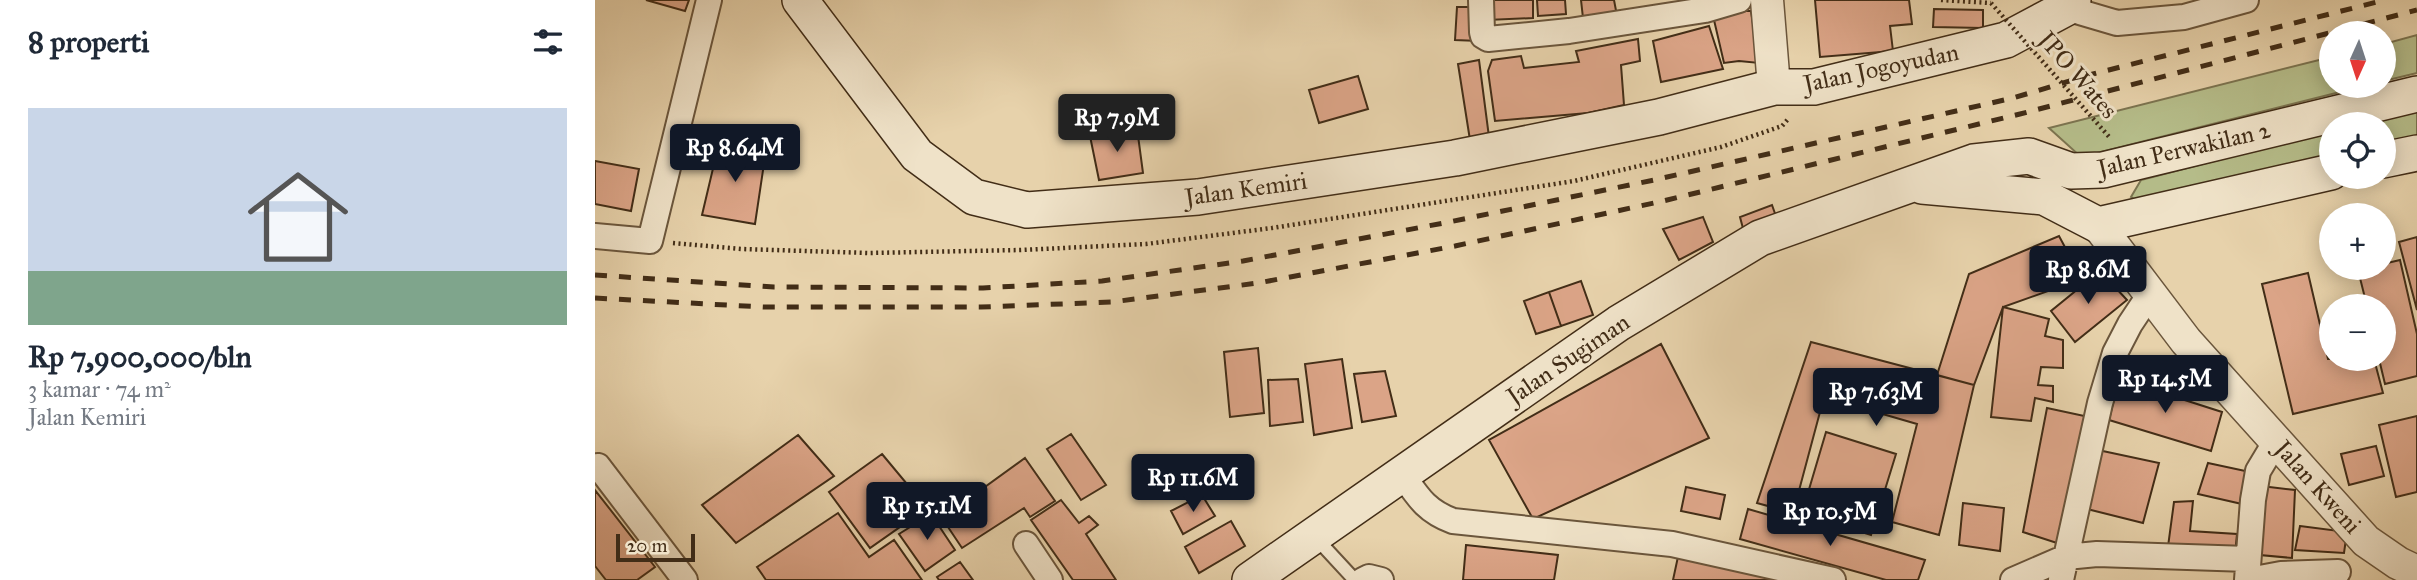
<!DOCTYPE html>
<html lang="id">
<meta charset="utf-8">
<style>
:root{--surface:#fff;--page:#f6f6f7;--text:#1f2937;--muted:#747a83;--line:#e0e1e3;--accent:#111827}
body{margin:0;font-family:"IM FELL Great Primer",serif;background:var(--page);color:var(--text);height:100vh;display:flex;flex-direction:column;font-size:26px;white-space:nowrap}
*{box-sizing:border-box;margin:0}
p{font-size:23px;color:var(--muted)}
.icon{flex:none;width:38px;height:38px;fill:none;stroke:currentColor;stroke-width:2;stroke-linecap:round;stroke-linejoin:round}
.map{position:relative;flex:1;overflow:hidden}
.sheet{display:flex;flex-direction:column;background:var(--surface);width:595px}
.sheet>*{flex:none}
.needle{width:46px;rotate:183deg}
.tools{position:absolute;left:1724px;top:21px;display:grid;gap:14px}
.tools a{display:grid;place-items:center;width:77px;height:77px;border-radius:50%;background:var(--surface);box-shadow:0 4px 18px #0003;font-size:35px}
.scale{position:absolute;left:21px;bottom:18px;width:79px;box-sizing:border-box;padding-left:7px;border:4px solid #422d17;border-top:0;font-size:19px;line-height:24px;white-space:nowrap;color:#422d17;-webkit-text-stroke:5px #efe2c8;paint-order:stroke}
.price{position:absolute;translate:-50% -60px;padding:0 16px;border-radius:7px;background:var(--accent);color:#fff;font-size:23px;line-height:46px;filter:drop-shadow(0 2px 4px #0008)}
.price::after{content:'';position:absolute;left:50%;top:42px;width:21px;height:16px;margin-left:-10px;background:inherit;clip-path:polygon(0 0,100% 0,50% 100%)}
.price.current{background:#222;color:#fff}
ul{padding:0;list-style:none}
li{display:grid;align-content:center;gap:14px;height:371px;padding:0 28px}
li+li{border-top:2px solid var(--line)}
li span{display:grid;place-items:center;height:217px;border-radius:0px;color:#555}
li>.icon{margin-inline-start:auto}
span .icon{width:126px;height:126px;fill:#fffc;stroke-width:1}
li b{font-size:30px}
h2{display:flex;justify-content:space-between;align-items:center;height:84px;padding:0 28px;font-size:30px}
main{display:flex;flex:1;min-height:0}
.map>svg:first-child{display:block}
.green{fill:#b5bc89;stroke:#7c7450;stroke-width:2}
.building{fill:#dba487;stroke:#422d17;stroke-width:2}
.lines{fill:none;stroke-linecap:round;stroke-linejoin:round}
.service-casing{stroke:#6b563c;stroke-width:16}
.minor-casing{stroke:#6b563c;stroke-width:28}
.tertiary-casing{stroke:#6b563c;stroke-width:35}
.secondary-casing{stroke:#422d17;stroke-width:38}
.path{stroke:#422d17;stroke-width:4.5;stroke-dasharray:2 3.5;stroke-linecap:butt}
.service{stroke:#efe2c8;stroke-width:12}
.minor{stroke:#efe2c8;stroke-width:24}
.tertiary{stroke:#efe2c8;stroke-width:32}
.secondary{stroke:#efe2c8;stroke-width:35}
.rail{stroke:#422d17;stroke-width:5;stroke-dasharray:12 12;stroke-linecap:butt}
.path-bridge{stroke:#422d17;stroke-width:4.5;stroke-dasharray:2 3.5;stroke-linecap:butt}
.labels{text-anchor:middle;stroke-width:6;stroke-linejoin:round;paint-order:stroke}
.street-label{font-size:24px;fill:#422d17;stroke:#efe2c8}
</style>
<main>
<section class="sheet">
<h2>8 properti<svg class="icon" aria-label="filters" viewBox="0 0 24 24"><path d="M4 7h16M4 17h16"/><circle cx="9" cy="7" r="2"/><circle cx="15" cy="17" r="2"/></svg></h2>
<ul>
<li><span style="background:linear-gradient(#c9d6e8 75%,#7fa58c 0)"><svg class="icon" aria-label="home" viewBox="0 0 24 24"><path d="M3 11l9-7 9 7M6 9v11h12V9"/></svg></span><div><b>Rp 7,900,000/bln</b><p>3 kamar · 74 m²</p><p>Jalan Kemiri</p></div></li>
</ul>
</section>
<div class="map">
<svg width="1822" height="580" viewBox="0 0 1822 580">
<rect width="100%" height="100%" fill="#e7d2ab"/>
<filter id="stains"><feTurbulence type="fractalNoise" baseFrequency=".00286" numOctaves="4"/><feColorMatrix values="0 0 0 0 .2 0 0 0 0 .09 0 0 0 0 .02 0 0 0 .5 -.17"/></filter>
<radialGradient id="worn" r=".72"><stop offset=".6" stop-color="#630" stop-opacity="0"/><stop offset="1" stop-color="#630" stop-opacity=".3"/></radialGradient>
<!-- green -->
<path class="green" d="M1822,35V73L1789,81V44Z
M1736,57V86H1769L1486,157L1454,128Z
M1822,109V141L1789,149L1788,124H1764Z
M1736,131V162L1551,207L1536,197L1546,180Z"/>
<!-- building -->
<path class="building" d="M51,0H94L90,11Z
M891,0H938V18L892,20Z
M942,0H970L971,14L943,16Z
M986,0H1019L1023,21L989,27Z
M1220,0H1314L1317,24L1295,26L1298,51L1225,57Z
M862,7H885L884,41L860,40Z
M1339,9L1388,10V28L1338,27Z
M1136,11H1156L1164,63L1144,61L1129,63L1119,20Z
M1114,26L1128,69L1066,82L1058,41Z
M1043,39L1045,61L1026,65L1029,105L993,113L900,121L893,71L897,60L926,56L929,68L984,62L981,51Z
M884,60L894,137L875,140L863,64Z
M763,76L773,109L724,123L714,90Z
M542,128L548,173L504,180L495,136Z
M124,143L171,150L160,224L107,215Z
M0,161L44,169L36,211L0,204Z
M1177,205L1184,225L1150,236L1145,217Z
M1108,217L1118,242L1084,260L1068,229Z
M1464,236L1487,279L1408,307L1379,385L1342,375L1374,274Z
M1822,237V310L1804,242Z
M1805,260L1822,334V376L1790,384L1784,359H1788V306H1772L1763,270L1788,268V264Z
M1505,271L1532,300L1480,342L1456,311Z
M1713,273L1733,359H1779L1788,393L1698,414L1667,284Z
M986,281L998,315L966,326L954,292Z
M954,292L966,326L941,334L929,301Z
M1408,307L1454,319L1450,336L1468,340V368L1446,367L1443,385L1458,386V402L1440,398L1436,421L1396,417Z
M1216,342L1379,385L1344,535L1297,522L1322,424L1229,397L1198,513L1162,503Z
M1066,344L1114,438L938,519L894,440Z
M663,348L669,413L635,417L629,352Z
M747,359L757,428L719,435L710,364Z
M790,371L801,416L767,422L759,374Z
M703,379L708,422L675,426L673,380Z
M1524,379L1627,412L1616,451L1514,420Z
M1452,408L1494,417L1468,545L1428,532Z
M1822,416V492L1801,497L1784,425Z
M1231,432L1301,454L1276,535L1207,513Z
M476,434L511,485L486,500L452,449Z
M203,435L239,476L141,543L107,505Z
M1781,446L1789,476L1754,485L1746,454Z
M1503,450L1564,463L1548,523L1492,509Z
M287,454L332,508L275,548L234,492Z
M430,458L460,501L435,517L429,508L367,548L347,518Z
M1613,463L1655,472L1647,504L1603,494Z
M1666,486L1700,490L1697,558L1665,555Z
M1091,487L1130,495L1125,519L1086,511Z
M0,490L60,567L42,580H11L0,566Z
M607,495L620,516L588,534L576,511Z
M466,500L484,523L494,516L503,525L491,534L521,580H478L436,520Z
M1598,501L1595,531L1642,534L1640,555L1572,554L1579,502Z
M1368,503L1409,508L1405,551L1364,545Z
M1153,509L1330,560L1323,580H1291L1145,539Z
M243,513L274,557L299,540L327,580H171L162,567Z
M336,514L360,550L330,571L304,534Z
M636,521L650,546L604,573L590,547Z
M1705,526L1752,532L1749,553L1700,550Z
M871,545L963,555L959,580H868Z
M1084,552L1188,580H1078Z
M365,562L378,580H344L342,577Z"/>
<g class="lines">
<defs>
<path id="service" d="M720,537L757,577L763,580"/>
<path id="minor" d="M886,0L887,32L888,36L893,39L974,31L1110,10L1144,0
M1471,8L1522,23L1589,17L1651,0
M0,236L55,241L114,0
M3,466L90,580
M807,474C823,497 831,511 858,521L1077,544L1238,580
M431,544L455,580
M768,580L774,577L786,580
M1418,580L1471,557L1502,554L1653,559
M1466,580L1505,403L1520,353L1535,324L1555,294
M1652,580L1658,500L1663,471L1681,441
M1654,580L1686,574L1743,572"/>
<path id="tertiary" d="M1172,0L1179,87
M1503,225L1591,341L1771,541L1803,563L1822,572"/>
<path id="secondary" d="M205,0L322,155L379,197L432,210L603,197L860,158L1064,117L1179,87H1219L1411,40L1471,8L1478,0
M1788,160L1822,153
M1327,186L1449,197L1503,225L1736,172
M655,580L1024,323L1165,238L1379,162L1434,156L1476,171L1508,170L1822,94"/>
</defs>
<!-- service casing -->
<use href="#service" class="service-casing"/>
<!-- minor casing -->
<use href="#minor" class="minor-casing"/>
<!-- tertiary casing -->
<use href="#tertiary" class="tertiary-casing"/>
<!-- secondary casing -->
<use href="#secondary" class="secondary-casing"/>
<!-- path -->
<path class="path" d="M1346,0L1396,3
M78,243L147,249L274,253L426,250L551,244L677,228L979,181L1126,147L1187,126L1194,118"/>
<!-- service -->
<use href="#service" class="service"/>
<!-- minor -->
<use href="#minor" class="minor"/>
<!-- tertiary -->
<use href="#tertiary" class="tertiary"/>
<!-- secondary -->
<use href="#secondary" class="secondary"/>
<!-- rail -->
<path class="rail" d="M0,275L179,287L388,288L507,281L648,261L854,222L1059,180L1418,98L1498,74L1790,0
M0,298L169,307H386L517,302L663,283L860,246L1068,201L1425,114L1822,10"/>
<!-- path-bridge -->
<path class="path-bridge" d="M1396,3L1516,139"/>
</g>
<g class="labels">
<!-- street labels -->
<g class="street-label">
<text transform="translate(1286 68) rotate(-12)" y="8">Jalan Jogoyudan</text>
<text transform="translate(1483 75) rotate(49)" y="8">JPO Wates</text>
<text transform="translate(1589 149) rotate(-13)" y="8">Jalan Perwakilan 2</text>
<text transform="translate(651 189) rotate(-8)" y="8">Jalan Kemiri</text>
<text transform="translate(973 359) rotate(-34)" y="8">Jalan Sugiman</text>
<text transform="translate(1723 487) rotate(48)" y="8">Jalan Kweni</text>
</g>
</g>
<rect width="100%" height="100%" filter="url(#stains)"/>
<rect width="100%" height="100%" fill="url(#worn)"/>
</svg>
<div class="tools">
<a><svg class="needle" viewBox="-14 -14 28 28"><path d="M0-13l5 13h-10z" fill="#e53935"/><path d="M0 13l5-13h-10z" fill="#747a83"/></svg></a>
<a><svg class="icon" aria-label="locate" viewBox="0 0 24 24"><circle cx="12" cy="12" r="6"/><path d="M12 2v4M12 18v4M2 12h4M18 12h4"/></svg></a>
<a>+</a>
<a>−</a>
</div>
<div class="scale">20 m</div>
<b class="price current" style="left:522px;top:154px">Rp 7.9M</b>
<b class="price" style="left:140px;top:184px">Rp 8.64M</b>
<b class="price" style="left:1493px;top:306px">Rp 8.6M</b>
<b class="price" style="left:1570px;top:415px">Rp 14.5M</b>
<b class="price" style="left:1281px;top:428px">Rp 7.63M</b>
<b class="price" style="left:598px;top:514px">Rp 11.6M</b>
<b class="price" style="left:332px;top:542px">Rp 15.1M</b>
<b class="price" style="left:1235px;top:548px">Rp 10.5M</b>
</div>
</main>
